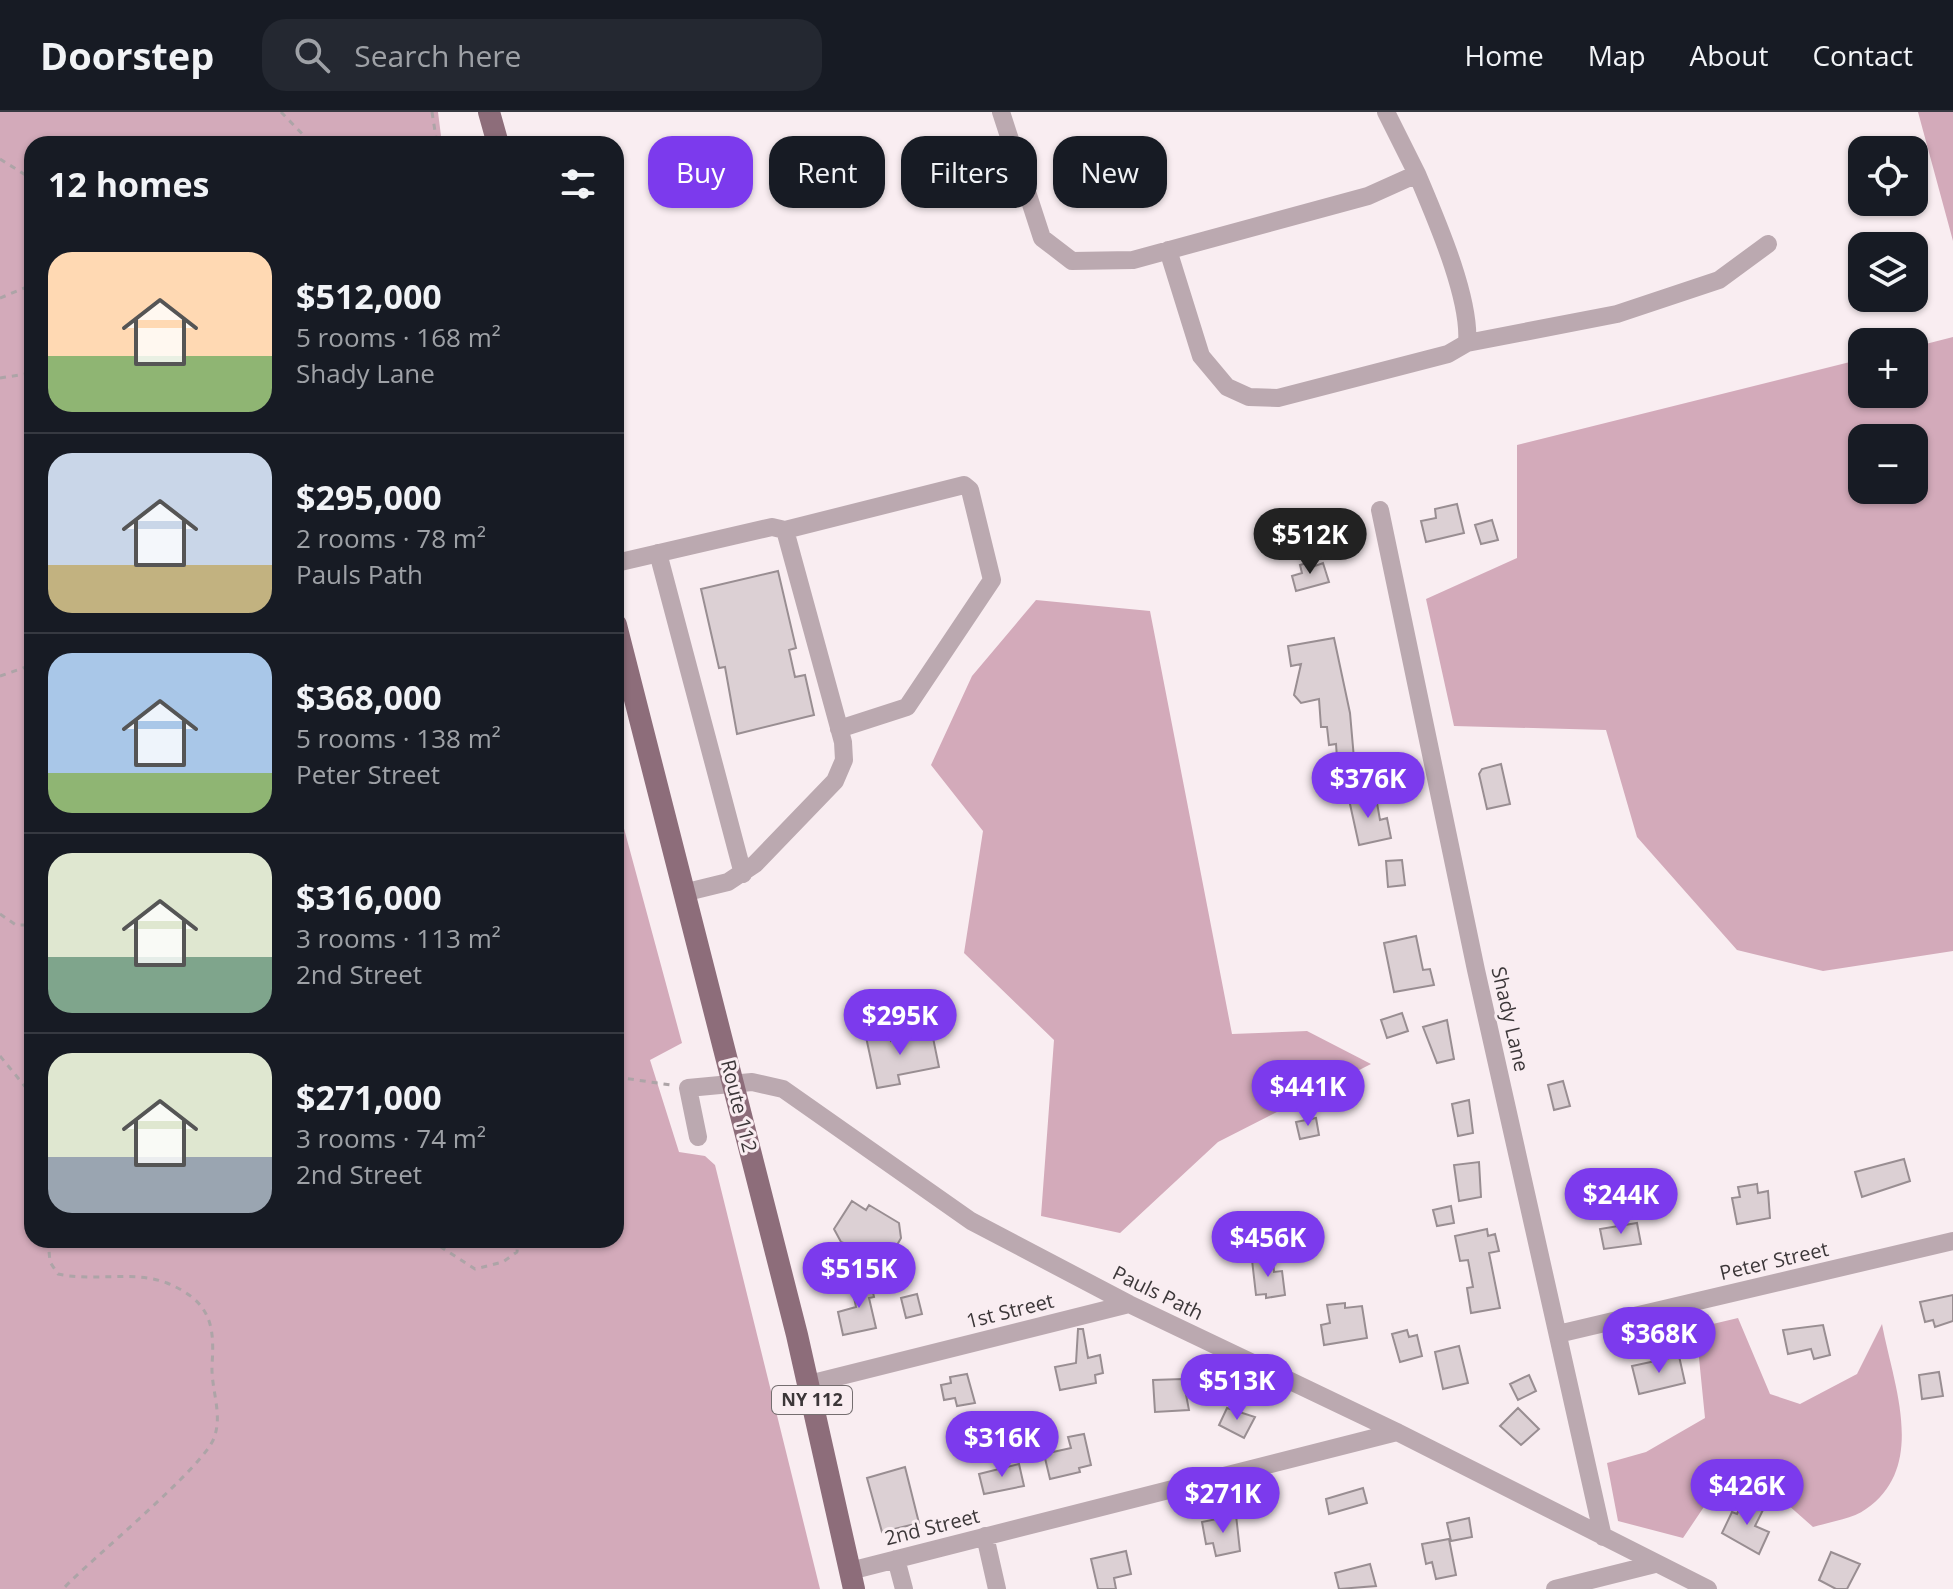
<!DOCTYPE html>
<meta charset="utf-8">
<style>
:root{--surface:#171b24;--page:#242831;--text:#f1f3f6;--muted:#9ea1a6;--line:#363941;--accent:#7c3aed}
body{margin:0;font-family:"Open Sans",sans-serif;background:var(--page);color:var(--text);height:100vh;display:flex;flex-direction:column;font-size:30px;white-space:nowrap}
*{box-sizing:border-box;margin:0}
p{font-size:26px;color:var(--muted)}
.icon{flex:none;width:44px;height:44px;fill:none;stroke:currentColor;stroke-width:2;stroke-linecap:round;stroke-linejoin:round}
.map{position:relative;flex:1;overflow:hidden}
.side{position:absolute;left:24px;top:24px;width:600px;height:1112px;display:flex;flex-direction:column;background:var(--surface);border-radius:24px;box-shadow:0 2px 6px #0004}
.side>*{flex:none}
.guide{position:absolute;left:648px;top:24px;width:760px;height:72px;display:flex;gap:16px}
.tools{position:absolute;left:1848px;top:24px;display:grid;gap:16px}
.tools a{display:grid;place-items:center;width:80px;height:80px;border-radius:16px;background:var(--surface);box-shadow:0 2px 6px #0004;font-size:40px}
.price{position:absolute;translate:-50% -68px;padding:0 18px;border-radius:28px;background:var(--accent);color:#fff;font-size:26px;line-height:52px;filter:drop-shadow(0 2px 4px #0008)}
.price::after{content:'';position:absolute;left:50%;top:48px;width:24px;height:18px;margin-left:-12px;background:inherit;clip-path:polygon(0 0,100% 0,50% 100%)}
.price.current{background:#222;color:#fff}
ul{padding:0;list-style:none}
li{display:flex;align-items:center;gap:24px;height:200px;padding:0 24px}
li+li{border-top:2px solid var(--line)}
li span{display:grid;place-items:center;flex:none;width:224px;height:160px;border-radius:24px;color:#555}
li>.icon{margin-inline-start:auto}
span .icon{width:96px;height:96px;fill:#fffc;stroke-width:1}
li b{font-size:34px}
h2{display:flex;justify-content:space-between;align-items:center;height:96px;padding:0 24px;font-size:34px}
.chip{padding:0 28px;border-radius:24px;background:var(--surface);box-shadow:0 2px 6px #0004;font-size:28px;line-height:72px}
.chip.current{background:var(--accent);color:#fff}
header{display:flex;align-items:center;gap:48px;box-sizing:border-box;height:112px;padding:0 40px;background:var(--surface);border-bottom:2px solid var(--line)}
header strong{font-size:38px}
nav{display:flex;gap:44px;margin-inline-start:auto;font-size:28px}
.search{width:560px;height:72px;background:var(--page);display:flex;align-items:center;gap:20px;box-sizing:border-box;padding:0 28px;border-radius:24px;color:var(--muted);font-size:30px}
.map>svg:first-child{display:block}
.forest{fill:#d3aaba;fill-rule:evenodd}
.building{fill:#dcd0d4;stroke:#998e92;stroke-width:2}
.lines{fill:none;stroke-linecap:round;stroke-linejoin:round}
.path{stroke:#ada4a7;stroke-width:3;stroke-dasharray:6 6;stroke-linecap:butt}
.minor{stroke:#bba9b0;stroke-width:18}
.major{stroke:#8d6d7a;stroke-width:22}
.labels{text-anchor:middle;stroke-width:6;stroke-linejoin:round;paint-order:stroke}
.shield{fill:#f9edf1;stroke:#756e70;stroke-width:2}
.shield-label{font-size:18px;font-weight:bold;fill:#3c3739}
.street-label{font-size:20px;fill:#3c3739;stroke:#f9edf1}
</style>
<header>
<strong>Doorstep</strong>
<div class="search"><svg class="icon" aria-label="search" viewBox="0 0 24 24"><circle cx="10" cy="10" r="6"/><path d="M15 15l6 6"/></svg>Search here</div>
<nav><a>Home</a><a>Map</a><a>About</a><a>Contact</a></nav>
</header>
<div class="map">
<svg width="1953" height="1477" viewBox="0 0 1953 1477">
<rect width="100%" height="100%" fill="#f9edf1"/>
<!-- forest -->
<path class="forest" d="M0,0H438L442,32H32V1128H616V687L682,931L650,948L679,1040L705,1044L715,1053L820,1477H0Z
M1918,0H1953V129Z
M1953,225V839L1823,859L1737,838L1637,725L1606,618L1454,614L1426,487L1517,446V333L1862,247V282H1914V235ZM1862,326H1914V378H1862Z
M1036,488L1150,499L1232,922L1307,919L1371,952L1218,1030L1120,1121L1041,1104L1054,928L964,841L983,719L931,653L972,564Z
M1738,1206L1770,1282L1800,1292L1857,1262L1882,1212C1893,1272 1928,1354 1866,1397C1853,1407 1829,1410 1813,1415L1787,1392L1726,1362L1683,1426L1618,1409L1607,1351L1646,1340L1705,1306L1696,1216Z"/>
<!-- building -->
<path class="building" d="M1457,392L1464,421L1426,430L1421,409L1436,406L1435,397Z
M1492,408L1498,428L1481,432L1475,413Z
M1313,449L1315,454L1323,451L1329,470L1296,479L1292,464L1302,461L1300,453Z
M778,459L796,536L789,538L795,565L805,563L814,603L737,622L725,555L719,556L701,477Z
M1334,526L1350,601L1355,658L1338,660L1336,632L1329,633L1327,615H1321L1319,587L1301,591L1294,583L1301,552L1291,554L1288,534Z
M1501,652L1510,692L1487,697L1479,662L1482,657Z
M1367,679L1370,692L1377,691L1380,708L1387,706L1391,726L1359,733L1348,683Z
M1402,748L1405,773L1388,775L1386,749Z
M1416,824L1423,858L1430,857L1434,873L1394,880L1384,831Z
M1402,901L1408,919L1387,926L1381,908Z
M1447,908L1454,947L1437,951L1423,915Z
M890,920L891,929L932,921L939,955L898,963L900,972L877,976L866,925Z
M1563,969L1570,994L1554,998L1548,973Z
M1469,988L1473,1021L1458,1024L1452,992Z
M1316,1006L1319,1023L1300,1027L1296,1010Z
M1904,1047L1910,1069L1862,1085L1855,1060Z
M1479,1050L1481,1085L1459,1089L1454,1053Z
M1757,1072L1758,1081L1768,1079L1770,1106L1737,1112L1732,1086L1740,1085L1738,1075Z
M852,1089L866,1098L869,1093L899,1111L901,1126L893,1140L881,1133L875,1144L841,1130L834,1117Z
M1451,1094L1454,1111L1437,1114L1433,1098Z
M1637,1111L1641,1132L1604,1137L1600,1117Z
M1487,1117L1488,1124L1495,1122L1499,1139L1489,1141L1500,1196L1471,1201L1467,1176L1473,1175L1468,1148L1460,1149L1455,1124Z
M1273,1146L1274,1160L1282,1159L1285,1183L1266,1186V1182L1256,1183L1252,1148Z
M870,1167L874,1185L869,1186L876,1216L843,1223L838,1200L856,1195L851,1171Z
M917,1182L922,1202L906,1206L901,1186Z
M1953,1183V1209L1935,1215L1933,1208L1925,1210L1920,1190Z
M1345,1191V1196L1362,1194L1367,1226L1324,1233L1321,1213L1330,1211L1327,1193Z
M1823,1213L1830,1243L1814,1247L1811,1237L1788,1242L1783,1218Z
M1078,1217H1083L1088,1246L1100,1243L1103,1261L1095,1263L1096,1271L1060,1278L1055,1255L1076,1251Z
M1407,1218L1409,1225L1417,1223L1422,1244L1400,1250L1392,1222Z
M1459,1234L1468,1271L1443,1277L1435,1240Z
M1679,1244L1685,1271L1639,1282L1632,1254Z
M1939,1260L1943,1284L1922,1287L1919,1263Z
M967,1262L975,1291L957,1294L955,1286L944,1288L941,1273L951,1271L950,1265Z
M1529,1263L1536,1279L1518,1288L1510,1272Z
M1183,1267L1189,1298L1155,1300L1153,1268Z
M1227,1296L1255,1305L1244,1326L1219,1313Z
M1518,1296L1539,1317L1521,1333L1500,1314Z
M1084,1322L1091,1353L1079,1356L1080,1360L1050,1367L1044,1342L1071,1336L1068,1325Z
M1019,1352L1024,1374L984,1382L979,1362Z
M905,1355L919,1411L882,1420L867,1366Z
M1363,1376L1367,1391L1329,1402L1326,1387Z
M1745,1386L1764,1396L1755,1414L1769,1420L1759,1442L1722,1421L1732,1400L1737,1402Z
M1236,1403L1240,1439L1216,1444L1213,1431L1206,1432L1202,1410Z
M1469,1406L1472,1425L1451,1429L1447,1411Z
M1449,1427L1456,1463L1436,1467L1432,1450L1426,1452L1422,1432Z
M1126,1439L1131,1462L1114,1466L1116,1477H1098L1091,1447Z
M1831,1440L1860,1452L1847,1477H1836L1819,1468Z
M1370,1452L1376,1474L1339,1477L1335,1461Z"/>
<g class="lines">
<!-- path -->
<path class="path" d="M281,0L312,32
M432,0L437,32
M0,47L32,67
M0,186L32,173
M0,266L32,261
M0,564L32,553
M0,802L16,813H32
M0,944L32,983
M616,965L671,973
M48,1128L50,1150L58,1162C94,1170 134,1158 167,1171C210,1189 215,1212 212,1253C211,1278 223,1302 214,1326C203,1356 92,1446 63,1477
M430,1128L475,1157L503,1150L517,1140L518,1128"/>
<!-- minor -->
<path class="minor" d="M1001,0L1042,126L1072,149L1133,148L1368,84L1417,62L1386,0
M1168,138L1201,244L1227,275L1249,285L1278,286L1448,242L1467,231C1471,186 1435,105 1417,62
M1467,231L1617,202L1719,168L1768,132
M1380,398L1476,858L1603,1425
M785,418L964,373L970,378L992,468L907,595L839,617
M658,441L743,762
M616,451L772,415L785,418L843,630L844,648L835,669L755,752L728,770L683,781
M698,1025L688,976L752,970L783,977L971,1109L1129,1192L1397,1320L1708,1477
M1558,1222L1953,1129
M809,1272L1129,1192
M985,1424L997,1477
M896,1447L904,1477
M850,1459L1397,1320
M1555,1477L1655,1452"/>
<!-- major -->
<path class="major" d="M489,0L498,32
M616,513L797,1223L854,1477"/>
</g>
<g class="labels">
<!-- shield labels -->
<rect class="shield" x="772" y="1274" width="80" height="28" rx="6"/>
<g class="shield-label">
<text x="812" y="1294">NY 112</text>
</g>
<!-- street labels -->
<g class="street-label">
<text transform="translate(1510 907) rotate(77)" y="7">Shady Lane</text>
<text transform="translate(739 994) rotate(76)" y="7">Route 112</text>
<text transform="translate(1774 1149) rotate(-13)" y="7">Peter Street</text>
<text transform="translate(1158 1181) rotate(26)" y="7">Pauls Path</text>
<text transform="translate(1010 1199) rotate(-14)" y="7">1st Street</text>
<text transform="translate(932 1415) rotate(-14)" y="7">2nd Street</text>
</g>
</g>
</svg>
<div class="tools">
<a><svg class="icon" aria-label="locate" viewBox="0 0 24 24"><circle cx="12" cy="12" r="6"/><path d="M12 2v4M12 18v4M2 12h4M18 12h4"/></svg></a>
<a><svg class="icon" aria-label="layers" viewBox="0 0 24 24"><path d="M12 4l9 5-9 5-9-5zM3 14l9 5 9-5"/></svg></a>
<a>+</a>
<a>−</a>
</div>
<b class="price current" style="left:1310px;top:464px">$512K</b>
<b class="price" style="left:1368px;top:708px">$376K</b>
<b class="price" style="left:900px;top:945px">$295K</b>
<b class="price" style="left:1308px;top:1016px">$441K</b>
<b class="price" style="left:1621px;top:1124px">$244K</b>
<b class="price" style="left:1268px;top:1167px">$456K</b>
<b class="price" style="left:859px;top:1198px">$515K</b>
<b class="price" style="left:1659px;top:1263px">$368K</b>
<b class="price" style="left:1237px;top:1310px">$513K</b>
<b class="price" style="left:1002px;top:1367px">$316K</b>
<b class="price" style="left:1747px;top:1415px">$426K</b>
<b class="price" style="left:1223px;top:1423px">$271K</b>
<div class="guide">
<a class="chip current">Buy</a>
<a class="chip">Rent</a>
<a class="chip">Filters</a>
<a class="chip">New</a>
</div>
<section class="side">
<h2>12 homes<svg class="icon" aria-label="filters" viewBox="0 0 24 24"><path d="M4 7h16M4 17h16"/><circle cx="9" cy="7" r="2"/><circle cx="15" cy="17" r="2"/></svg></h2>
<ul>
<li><span style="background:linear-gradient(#ffd9b3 65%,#8fb573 0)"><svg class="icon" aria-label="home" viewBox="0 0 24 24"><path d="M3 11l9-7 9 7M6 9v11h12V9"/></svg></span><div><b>$512,000</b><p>5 rooms · 168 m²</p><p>Shady Lane</p></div></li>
<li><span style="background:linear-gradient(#c9d6e8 70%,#c2b280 0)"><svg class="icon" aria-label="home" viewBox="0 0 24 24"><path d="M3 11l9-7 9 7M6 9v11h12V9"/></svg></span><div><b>$295,000</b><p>2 rooms · 78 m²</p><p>Pauls Path</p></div></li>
<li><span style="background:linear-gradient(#a9c7e8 75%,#8fb573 0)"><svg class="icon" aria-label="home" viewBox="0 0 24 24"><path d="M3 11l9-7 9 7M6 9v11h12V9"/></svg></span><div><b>$368,000</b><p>5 rooms · 138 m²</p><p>Peter Street</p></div></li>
<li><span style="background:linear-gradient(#dfe7d0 65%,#7fa58c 0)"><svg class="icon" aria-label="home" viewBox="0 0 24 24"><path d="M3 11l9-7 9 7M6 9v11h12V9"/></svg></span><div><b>$316,000</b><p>3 rooms · 113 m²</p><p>2nd Street</p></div></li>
<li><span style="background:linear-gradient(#dfe7d0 65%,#9aa5b1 0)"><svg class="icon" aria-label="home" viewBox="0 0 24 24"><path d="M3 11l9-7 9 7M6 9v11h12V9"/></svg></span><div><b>$271,000</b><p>3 rooms · 74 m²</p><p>2nd Street</p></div></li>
</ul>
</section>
</div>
